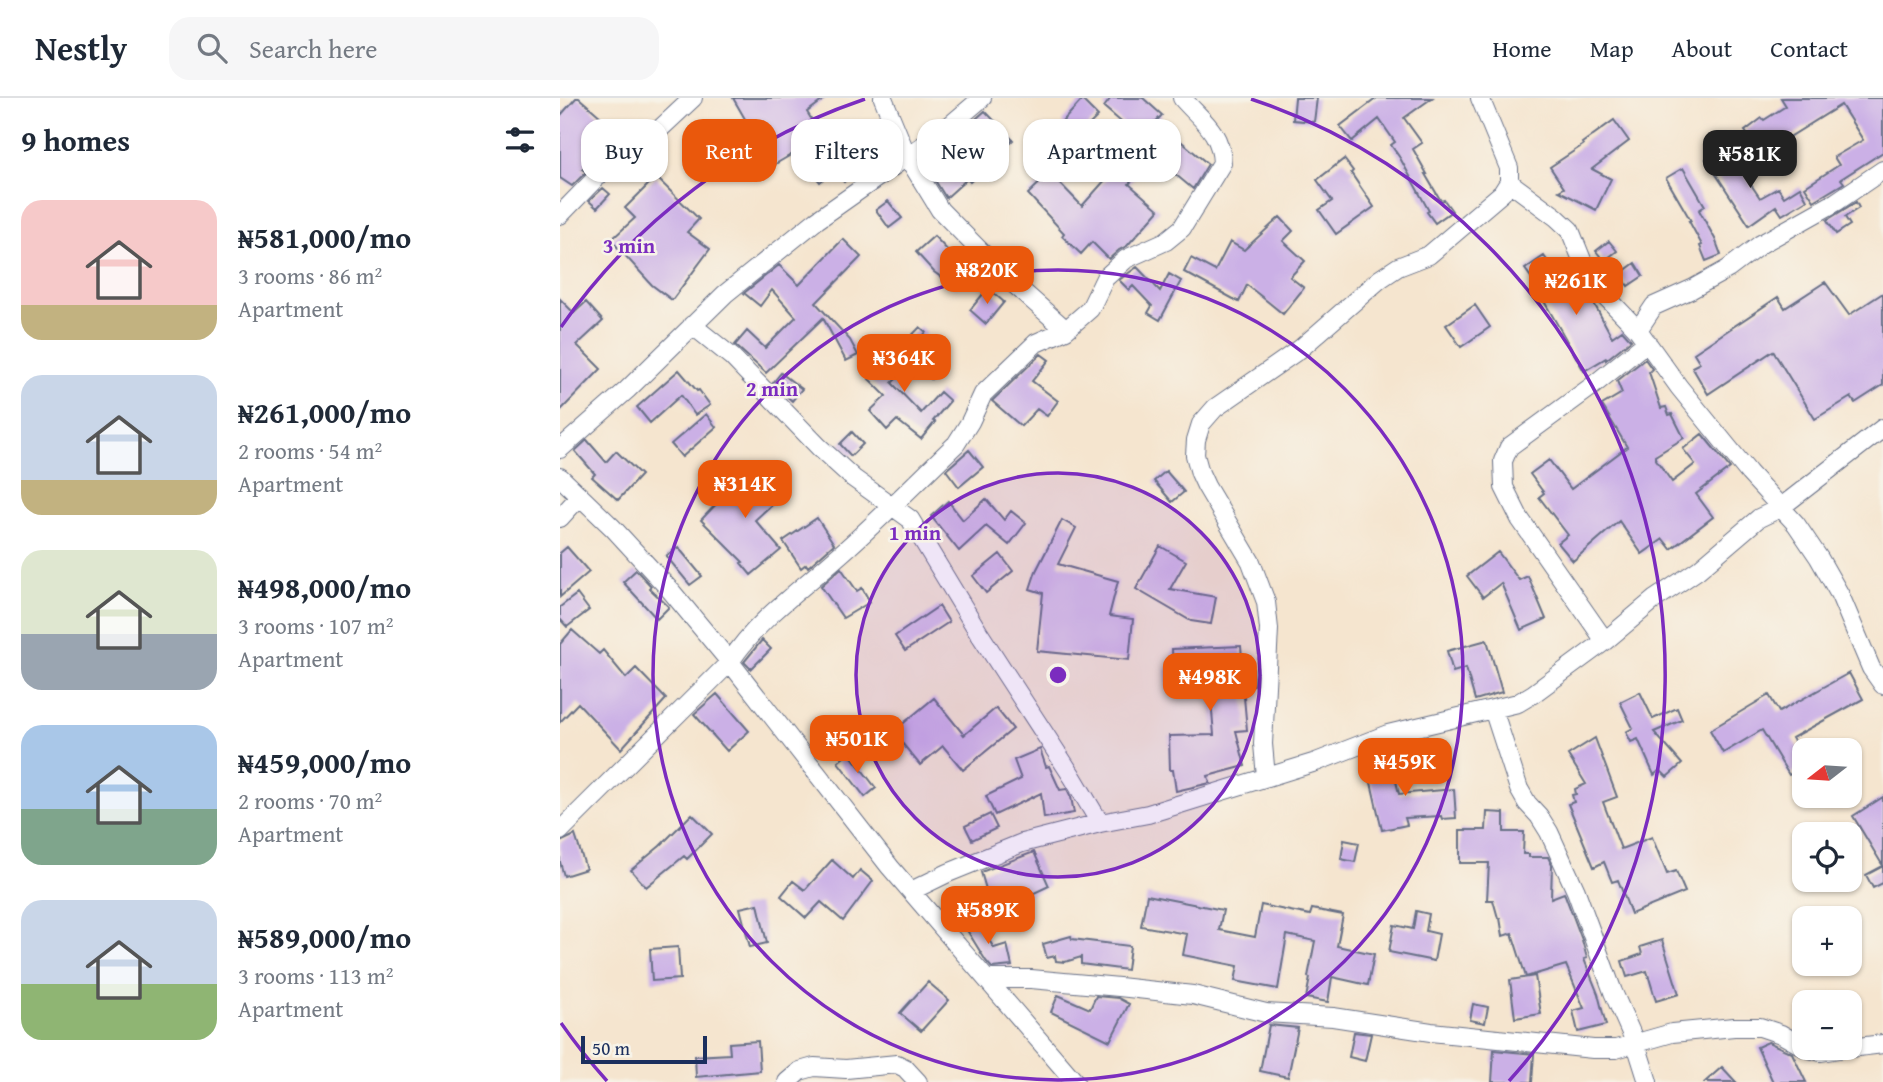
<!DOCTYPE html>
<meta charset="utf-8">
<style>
:root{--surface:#fff;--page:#f6f6f7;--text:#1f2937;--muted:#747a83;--line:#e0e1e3;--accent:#ea580c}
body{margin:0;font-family:"Gentium Book Plus",serif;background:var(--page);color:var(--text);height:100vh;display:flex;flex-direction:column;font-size:26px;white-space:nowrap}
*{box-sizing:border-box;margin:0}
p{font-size:23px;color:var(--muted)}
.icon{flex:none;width:38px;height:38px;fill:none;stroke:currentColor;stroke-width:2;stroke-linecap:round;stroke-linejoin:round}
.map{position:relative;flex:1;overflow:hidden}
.details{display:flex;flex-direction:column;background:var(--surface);width:560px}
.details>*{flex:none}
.top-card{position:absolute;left:21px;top:21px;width:665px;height:63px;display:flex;gap:14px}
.needle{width:46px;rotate:253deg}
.fabs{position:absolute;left:1232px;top:640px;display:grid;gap:14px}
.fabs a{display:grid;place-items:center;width:70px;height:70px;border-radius:14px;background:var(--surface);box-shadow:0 2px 5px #0004;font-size:35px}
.scale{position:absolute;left:21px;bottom:18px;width:126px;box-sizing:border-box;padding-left:7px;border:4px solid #1b2f5e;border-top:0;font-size:19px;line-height:24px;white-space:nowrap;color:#1b2f5e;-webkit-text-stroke:5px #f7f3e8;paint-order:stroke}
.price{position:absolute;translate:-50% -60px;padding:0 16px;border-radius:14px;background:var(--accent);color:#fff;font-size:23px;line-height:46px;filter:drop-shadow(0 2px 4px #0008)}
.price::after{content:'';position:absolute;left:50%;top:42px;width:21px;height:16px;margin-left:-10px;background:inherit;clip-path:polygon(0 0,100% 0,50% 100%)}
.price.current{background:#222;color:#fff}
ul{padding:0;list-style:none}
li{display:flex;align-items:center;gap:21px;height:175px;padding:0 21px}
li span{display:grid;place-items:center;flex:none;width:196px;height:140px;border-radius:21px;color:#555}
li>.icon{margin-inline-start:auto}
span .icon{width:84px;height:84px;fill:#fffc;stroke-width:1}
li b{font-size:30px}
h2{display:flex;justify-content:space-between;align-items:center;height:84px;padding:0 21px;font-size:30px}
.chip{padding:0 24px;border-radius:21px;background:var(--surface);box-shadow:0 2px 5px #0004;font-size:24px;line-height:63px}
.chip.current{background:var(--accent);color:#fff}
header{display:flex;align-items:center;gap:42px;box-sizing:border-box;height:98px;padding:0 35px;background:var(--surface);border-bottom:2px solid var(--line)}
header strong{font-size:33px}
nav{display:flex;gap:38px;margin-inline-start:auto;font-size:24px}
.search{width:490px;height:63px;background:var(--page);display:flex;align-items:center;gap:18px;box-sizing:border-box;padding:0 24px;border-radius:21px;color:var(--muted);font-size:26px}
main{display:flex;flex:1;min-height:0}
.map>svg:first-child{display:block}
.building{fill:#cbb0e6}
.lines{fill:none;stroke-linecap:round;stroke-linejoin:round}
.minor-casing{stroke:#676f86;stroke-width:20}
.minor{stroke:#fff;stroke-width:18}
.ring{fill:none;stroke:#7b2cbf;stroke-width:3.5}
.centre{fill:#7b2cbf;stroke:#f7f3e8;stroke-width:3.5}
.ring-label{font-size:21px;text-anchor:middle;font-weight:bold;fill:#7b2cbf;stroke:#f7f3e8;stroke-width:5;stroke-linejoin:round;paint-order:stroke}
</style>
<header>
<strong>Nestly</strong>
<div class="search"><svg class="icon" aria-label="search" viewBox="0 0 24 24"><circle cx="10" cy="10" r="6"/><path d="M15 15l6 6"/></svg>Search here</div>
<nav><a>Home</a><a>Map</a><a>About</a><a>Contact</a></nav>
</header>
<main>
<section class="details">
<h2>9 homes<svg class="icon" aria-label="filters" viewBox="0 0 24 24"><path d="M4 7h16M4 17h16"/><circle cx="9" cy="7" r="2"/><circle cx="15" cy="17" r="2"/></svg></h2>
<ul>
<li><span style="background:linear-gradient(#f6c9c9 75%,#c2b280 0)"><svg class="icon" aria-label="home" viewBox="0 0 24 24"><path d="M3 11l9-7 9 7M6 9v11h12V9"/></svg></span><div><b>₦581,000/mo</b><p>3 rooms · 86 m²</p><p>Apartment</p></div></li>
<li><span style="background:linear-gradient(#c9d6e8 75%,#c2b280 0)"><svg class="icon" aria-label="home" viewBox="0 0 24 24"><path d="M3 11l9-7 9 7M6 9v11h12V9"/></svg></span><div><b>₦261,000/mo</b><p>2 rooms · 54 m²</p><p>Apartment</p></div></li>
<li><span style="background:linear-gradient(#dfe7d0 60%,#9aa5b1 0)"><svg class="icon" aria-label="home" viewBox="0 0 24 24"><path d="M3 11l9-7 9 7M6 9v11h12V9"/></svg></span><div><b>₦498,000/mo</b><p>3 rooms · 107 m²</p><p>Apartment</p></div></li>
<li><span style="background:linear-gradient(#a9c7e8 60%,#7fa58c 0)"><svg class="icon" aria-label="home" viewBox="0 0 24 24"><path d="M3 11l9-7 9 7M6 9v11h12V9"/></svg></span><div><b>₦459,000/mo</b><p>2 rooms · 70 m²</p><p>Apartment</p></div></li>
<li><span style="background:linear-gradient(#c9d6e8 60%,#8fb573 0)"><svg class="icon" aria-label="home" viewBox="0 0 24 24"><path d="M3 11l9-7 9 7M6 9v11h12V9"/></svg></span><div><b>₦589,000/mo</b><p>3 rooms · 113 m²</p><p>Apartment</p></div></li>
</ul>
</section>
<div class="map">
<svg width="1323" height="984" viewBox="0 0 1323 984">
<rect width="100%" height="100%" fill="#f7f3e8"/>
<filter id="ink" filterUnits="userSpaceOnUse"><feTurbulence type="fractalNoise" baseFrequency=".0143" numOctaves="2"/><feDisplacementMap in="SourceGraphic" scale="14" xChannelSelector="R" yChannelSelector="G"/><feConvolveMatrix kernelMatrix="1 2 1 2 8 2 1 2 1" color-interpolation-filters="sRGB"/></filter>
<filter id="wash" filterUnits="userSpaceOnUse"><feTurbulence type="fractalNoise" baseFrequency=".00686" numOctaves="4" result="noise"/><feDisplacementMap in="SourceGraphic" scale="28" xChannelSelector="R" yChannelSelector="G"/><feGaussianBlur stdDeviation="1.57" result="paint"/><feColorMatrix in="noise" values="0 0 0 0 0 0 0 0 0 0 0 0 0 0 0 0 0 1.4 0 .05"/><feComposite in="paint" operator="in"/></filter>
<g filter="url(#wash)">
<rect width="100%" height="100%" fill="#f5e5cf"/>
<g id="blocks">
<!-- building -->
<path class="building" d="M16,0H19L56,32L22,71L26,74L12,88L0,80V18Z
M173,0H266L247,14L263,40L279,30L300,62L288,69L293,74L284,84L273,73L260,84L236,54L212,68Z
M551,0H583L602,17L575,46L591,60L569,86L599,112L567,148L559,152L549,161L532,144L521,156L502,138L504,135L468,96L490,75L522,108L555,71L541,59L567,29L544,9Z
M735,0H757L754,24L733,22Z
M817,0H872L844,20L862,45L853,51L867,76H865L881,103L884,102L892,113L875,125L867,114L869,113L840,60L831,47L835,44L819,21L792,43L780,28Z
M1221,0H1323V54L1281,81L1284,85L1254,103L1245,89L1279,67L1274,59L1303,42L1281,7L1220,45L1223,49L1205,62L1185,33L1202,20L1204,22L1226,8Z
M522,2L538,18L517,39L502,24Z
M425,13L453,42L410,84L407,81L386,100L365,66Z
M1054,22L1069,43L1032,71L1051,81L1036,112L999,93L1004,90L990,69L1023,47L1022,45Z
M617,40L648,66L633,91L598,62Z
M1165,48L1200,100L1218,90L1224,99L1240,89L1247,102L1222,117L1216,108L1189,127L1146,61Z
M784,61L793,73L791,75L814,109L776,136L759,112L772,103L757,82Z
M1123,70L1145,108L1139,112L1155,141L1161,157L1146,163L1140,148L1142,147L1129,123H1131L1106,80Z
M96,79L139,121L127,134L150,151L112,202L92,187L51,142L75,120L65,110Z
M43,90L50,96L37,110L29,103Z
M328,103L342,120L329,130L316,112Z
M1296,104L1299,110L1285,119L1290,127L1276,136L1267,122Z
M720,119L733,133L723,143L745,163L730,179L744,190L723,216L687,187L679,204L624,174L631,160L655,173L670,144L684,152Z
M374,138L393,158L389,162L407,174L396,190L374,174L356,154Z
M283,141L301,159L256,205L290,242L298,257L286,263L263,220L206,275L175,247L187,233L205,250L236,219L212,192L200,208L184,195L219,167L239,187Z
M1049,143L1057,153L1044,163L1036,153Z
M984,158L1010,195L1021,189L1030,198L1052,239L1062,232L1071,242L1046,262V260L1024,273L981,198L983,196L965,171Z
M1075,165L1083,178L1068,188L1060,176Z
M577,169L600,193L609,176L621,183L600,222L588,215L592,208L573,188L569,192L559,182Z
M1265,184L1289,217L1323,195V287L1295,305L1291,299L1255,321L1213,253L1148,296L1132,269L1140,265L1134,255L1218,199L1225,210Z
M428,190L444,204L426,226L410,212Z
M0,201L14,215L26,204L43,223L17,247L41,271L0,313Z
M915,207L930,229L901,249L886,227Z
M360,229L366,234L347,260L352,264L332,285L361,315L380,294L390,303L373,323L375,324L361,341L337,322L327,332L310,313L326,298L309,281Z
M481,256L489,262L472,283L498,303L487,318L477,311L461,328L432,303Z
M371,257L382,268L371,281L360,271Z
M1085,261L1092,271L1089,274L1101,310L1106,309L1109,317L1112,316L1124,340L1095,358V360L1112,384L1135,366L1123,351L1142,336L1170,370L1136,396L1153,419L1111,451L1103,441L1082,456L1059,423L1013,463L998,445L1008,437L979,399L984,395L970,376L989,362L1011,391L1067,349L1042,307L1062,295L1057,283Z
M119,272L137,293L139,292L150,307L135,317L121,297L90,325L77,309Z
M221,275L242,291L232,303L213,285Z
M146,316L156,329L122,359L111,346Z
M292,334L303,346L291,358L280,346Z
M27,342L46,364L56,353L81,377L58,402L32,379L35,376L15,353Z
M409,352L423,369L399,389L386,372Z
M194,368L221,398L195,422L221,452L191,477L181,465L183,464L141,422L164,398L163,397Z
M606,373L624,394L612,404L594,383Z
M426,401L444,422L451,413L466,425L449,447L426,428L399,453L371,418L388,403L403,422Z
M257,420L274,446L248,469L246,466L241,470L223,443Z
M502,422L516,430L498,466L558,483L549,518L573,521L569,562L477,553L483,495L470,491L476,473Z
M600,448L626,463L610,491L656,499L651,526L631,523L576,491Z
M7,449L29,474L0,499V455Z
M118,449L142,478L130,487L106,458Z
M938,454L959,482L968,478L986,521L961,532L941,485L923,499L907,478Z
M440,456L453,473L426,495L413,478Z
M281,470L297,493L302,490L310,504L283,520L261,488Z
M76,472L91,488L89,490L109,509L97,521L63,484Z
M17,496L29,512L7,529L0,521V509Z
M379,508L389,524L345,553L335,538Z
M12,532L39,556L43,552L66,580L76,570L106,601L61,651L18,605L0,624V546Z
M202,542L211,551L191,571L184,564Z
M927,542L942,594L915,602L906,570L893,574L887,553Z
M681,548L683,572L693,571L694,587L683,588L687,632L676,633L685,668L648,678L650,685L616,693L613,672H610L609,638L654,637L650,589L607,591L605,571H613L612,551Z
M1289,575L1303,601L1232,640L1244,661V668L1229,677L1202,632L1163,655L1150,632L1209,597L1219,614Z
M1080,594L1093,621L1117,610L1122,622L1094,634L1122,666L1107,679L1100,672L1094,677L1078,641L1071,644L1066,634L1073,630L1060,604Z
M157,596L189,633L167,653L134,616Z
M374,600L404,637L436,610L453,631L403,672L383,648L360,667L333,634Z
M1035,640L1057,699L1043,704L1061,751L1092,739L1107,776L1116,773L1125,794L1071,816L1058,782L1052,784L1044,764L1034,769L1008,706L1014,704L1012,697L1016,696L1015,691L1026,686L1008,657Z
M480,651L486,669L489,668L500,692L507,691L511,699L514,715L484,720L481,695L435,717L426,698L461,681L454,662Z
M289,655L316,690L305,699L278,664Z
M830,658L839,696L894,691L896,720L882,721L881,718L845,720L847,727L822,732L806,663Z
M1323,699V768L1293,718Z
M927,714L944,715V734H964L963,756H969V759H988L992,767L991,800L1004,795L1005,797L1022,842L1027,860L1024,861L1038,896L1046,927L1018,934L1013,913L1024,910L1006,867L966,879L952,835L943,838L940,820H938L933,802H927L929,765H900V732H926Z
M132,716L152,736L127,761L124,758L86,789L71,772L100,748Z
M430,716L437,730L412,742L405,728Z
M15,737L26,771L4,778L0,764V744Z
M784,742L799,745L795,764L781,761Z
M474,754L489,788L455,804L453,798L430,805L421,774Z
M272,762L293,781L300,772L313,783L283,823L261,804L246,820L221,798L233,783L245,792Z
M1323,768V785L1313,790L1306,777Z
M587,797L663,812L659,832L695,839L701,807L750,817L752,811L783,817L777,848L814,856L808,887L772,879L768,904L746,900L750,880L748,879L755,843L727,837L718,891L675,883L678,868L623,857L627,836L581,828Z
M198,806L207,845L190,849L180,810Z
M856,813L869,816L866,833L879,836L874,863L829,854L834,827L853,831Z
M413,817L434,850L447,846L452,868L432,870L426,863L402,824Z
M511,838L512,841L570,848L567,872L521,866V859L505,864L496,863L495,858L487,860L483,846Z
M1102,842L1119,896L1096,903L1087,873L1067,879L1062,863L1082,856L1080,849Z
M118,849L120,881L92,883L90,851Z
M975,878L981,916L955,920L950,882Z
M368,884L389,902L361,933L340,915Z
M498,897L530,911L536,898L558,900L569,906L550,943L491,914Z
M913,906L928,909L925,925L910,922Z
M709,927L738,930L728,979L700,973Z
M794,934L811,936L805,963L789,959Z
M198,943L200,973L136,979L135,958L170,956L169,945Z
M1208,944L1232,955L1246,984H1213L1197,949Z
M934,952L974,956L972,984H932Z
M1162,969L1176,984H1145Z"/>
</g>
</g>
<g filter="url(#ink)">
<use href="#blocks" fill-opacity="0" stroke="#676f86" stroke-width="2"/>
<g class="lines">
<defs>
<path id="minor" d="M323,0L347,58L380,112L445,178L506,232
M949,84L996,119L1010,132L1030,182L1078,232L1119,289L1189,375L1236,426L1259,460L1280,497L1311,570L1323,587
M0,117L36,80L86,44L133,0
M132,227L172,259L259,349L293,380L350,421L419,535L512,678L540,725
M1078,232L1094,208L1132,191L1168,171L1201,146L1276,104L1323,72
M0,351L67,292L165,196L257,122L382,34L422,0
M0,379L53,430L111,493L170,564L330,769L515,984
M0,420L20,398
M1045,543L960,421L944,389L943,363L949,349L1031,289L1087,244
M933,611L959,691L967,705L979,718L989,734L1016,793L1053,894L1076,946L1088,984
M706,679L703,646L709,531L706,504L691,464L646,388L640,375L635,357L636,342L641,326L655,310L740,251L820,181L838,169L869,157L942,95L949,84V70L920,0
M0,733L170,564C197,522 239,493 276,460C318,424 356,384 396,346L410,324L423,296L476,245L506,232L530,211L545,180L566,161L606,143L622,130L662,65C661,33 641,22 622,0
M351,793L388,775L462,745L540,725L588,716L756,664L828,636L958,605L973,596L1045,543L1095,501L1138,472L1199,420L1220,410L1323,330
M427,881H471L559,889L633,897L706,915L773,919L871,934L1033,951H1056L1112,935L1174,929H1200L1221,936L1244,949
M1246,950L1261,954L1285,950
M1290,950L1323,946
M227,984L240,973L254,969L286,971L337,966L345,970L358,984"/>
</defs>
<!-- minor casing -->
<use href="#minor" class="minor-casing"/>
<!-- minor -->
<use href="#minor" class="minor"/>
</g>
</g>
<!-- distance rings -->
<circle cx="498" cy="577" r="202" fill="#7b2cbf" fill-opacity=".12"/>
<g class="ring">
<circle cx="498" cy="577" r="202"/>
<circle cx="498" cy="577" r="405"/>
<path d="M47 983A607 607 0 0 1 1 925M1 229A607 607 0 0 1 305 1M691 1A607 607 0 0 1 949 983"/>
</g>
<circle cx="498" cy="577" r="10" class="centre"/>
<g class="ring-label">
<text x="69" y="155">3 min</text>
<text x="212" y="298">2 min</text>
<text x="355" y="442">1 min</text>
</g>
</svg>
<div class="fabs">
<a><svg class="needle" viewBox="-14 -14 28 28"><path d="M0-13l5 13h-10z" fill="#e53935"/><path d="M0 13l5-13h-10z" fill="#747a83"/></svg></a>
<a><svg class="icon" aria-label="locate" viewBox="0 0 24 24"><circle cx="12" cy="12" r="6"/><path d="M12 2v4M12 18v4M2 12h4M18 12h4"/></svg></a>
<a>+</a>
<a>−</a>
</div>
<div class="scale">50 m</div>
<b class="price current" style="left:1190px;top:92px">₦581K</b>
<b class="price" style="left:427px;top:208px">₦820K</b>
<b class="price" style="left:1016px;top:219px">₦261K</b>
<b class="price" style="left:344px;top:296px">₦364K</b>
<b class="price" style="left:185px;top:422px">₦314K</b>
<b class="price" style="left:650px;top:615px">₦498K</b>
<b class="price" style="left:297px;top:677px">₦501K</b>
<b class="price" style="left:845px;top:700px">₦459K</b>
<b class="price" style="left:428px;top:848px">₦589K</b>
<div class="top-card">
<a class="chip">Buy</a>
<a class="chip current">Rent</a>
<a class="chip">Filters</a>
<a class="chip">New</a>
<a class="chip">Apartment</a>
</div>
</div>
</main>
